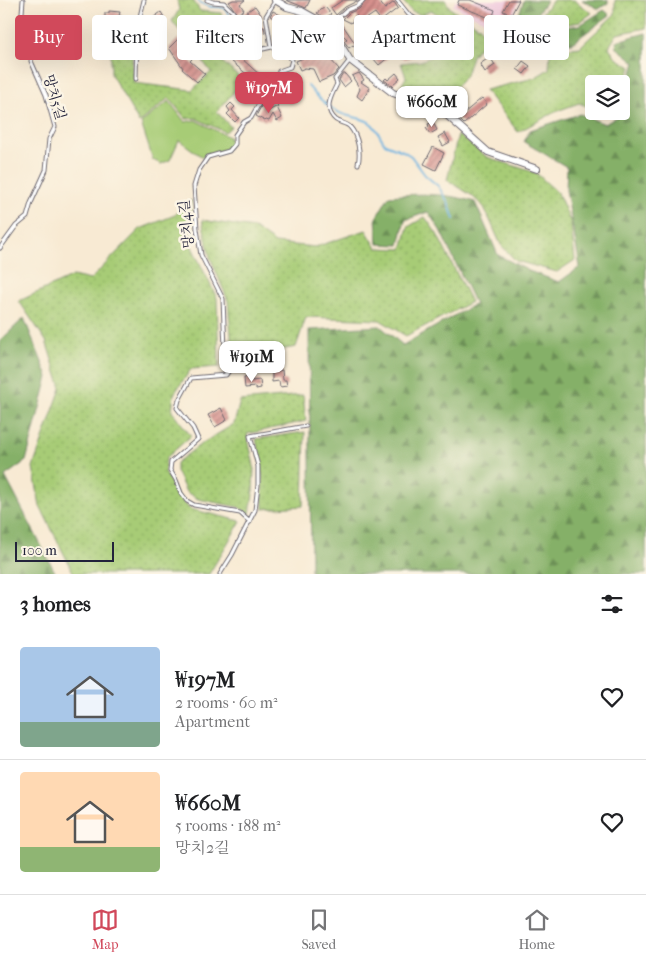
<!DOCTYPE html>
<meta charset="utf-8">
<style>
:root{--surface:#fff;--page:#f2f2f2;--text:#202124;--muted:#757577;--line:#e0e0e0;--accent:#d1495b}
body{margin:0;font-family:"IM FELL French Canon","Noto Serif KR",serif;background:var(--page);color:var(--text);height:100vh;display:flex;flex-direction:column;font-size:19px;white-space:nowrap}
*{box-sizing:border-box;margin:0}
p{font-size:16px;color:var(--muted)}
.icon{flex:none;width:28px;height:28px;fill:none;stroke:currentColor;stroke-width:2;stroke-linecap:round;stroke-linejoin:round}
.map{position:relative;height:574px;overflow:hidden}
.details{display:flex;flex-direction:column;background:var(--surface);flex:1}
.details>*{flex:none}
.guide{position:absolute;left:15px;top:15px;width:616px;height:45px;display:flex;gap:10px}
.fabs{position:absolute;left:585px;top:75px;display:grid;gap:10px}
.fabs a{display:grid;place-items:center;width:45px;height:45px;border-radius:5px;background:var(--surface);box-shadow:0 5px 20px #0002;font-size:25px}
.scale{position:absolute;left:15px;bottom:12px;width:99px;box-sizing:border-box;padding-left:5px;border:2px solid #22223b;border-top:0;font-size:14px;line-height:18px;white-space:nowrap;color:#22223b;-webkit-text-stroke:4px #fcf5e5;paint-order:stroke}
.price{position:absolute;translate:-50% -42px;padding:0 11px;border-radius:10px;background:#fff;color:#222;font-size:16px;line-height:32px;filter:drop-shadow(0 1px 2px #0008)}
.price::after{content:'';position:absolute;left:50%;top:30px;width:15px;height:11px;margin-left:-8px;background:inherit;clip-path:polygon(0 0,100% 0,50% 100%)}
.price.active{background:var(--accent);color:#fff}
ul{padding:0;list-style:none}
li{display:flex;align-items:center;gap:15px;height:125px;padding:0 20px}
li+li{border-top:1px solid var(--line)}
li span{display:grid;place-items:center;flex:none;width:140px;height:100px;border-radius:5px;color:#555}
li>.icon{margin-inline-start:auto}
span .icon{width:60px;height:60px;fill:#fffc;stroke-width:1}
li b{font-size:21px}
h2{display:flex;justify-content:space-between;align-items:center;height:60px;padding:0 20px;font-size:21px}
.tag{padding:0 18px;border-radius:5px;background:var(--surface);box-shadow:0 5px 20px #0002;font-size:18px;line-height:45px}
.tag.active{background:var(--accent);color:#fff}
.dock{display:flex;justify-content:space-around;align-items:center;height:70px;border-top:1px solid var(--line);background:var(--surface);font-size:14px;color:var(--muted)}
.dock a{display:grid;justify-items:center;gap:2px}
.dock .active{color:var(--accent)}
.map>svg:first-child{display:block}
.built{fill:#f3cfe0}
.grass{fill:url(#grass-dots);stroke:#647758}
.forest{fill:url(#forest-firs);stroke:#546951}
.park{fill:#a7cc76;stroke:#647758}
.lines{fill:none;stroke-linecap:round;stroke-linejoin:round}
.stream{stroke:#69b2e1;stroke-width:2}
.building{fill:url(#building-hatch)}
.service-casing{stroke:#6d6870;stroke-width:5}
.minor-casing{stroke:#6d6870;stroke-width:8}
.path{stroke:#6d6870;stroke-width:1;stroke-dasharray:1 4;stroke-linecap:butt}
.service{stroke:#fff;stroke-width:3}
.minor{stroke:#fff;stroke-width:6}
.labels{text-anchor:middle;stroke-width:5;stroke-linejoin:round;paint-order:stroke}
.street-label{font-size:14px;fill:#22223b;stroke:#fcf5e5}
</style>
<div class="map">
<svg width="646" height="574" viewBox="0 0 646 574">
<defs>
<pattern id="grass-dots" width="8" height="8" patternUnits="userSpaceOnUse" patternTransform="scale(1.25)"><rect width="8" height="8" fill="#a7cc76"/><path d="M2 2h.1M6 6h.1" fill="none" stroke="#8faf67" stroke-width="1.8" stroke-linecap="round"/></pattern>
<pattern id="forest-firs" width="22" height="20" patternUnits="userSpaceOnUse" patternTransform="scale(1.25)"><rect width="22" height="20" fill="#85b067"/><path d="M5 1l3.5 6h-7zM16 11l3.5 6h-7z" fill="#6c8f56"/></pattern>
<pattern id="building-hatch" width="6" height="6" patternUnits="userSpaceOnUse" patternTransform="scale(1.25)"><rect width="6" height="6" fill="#d7918d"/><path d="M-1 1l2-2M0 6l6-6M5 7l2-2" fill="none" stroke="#ae7674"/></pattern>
</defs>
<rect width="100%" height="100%" fill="#fcf5e5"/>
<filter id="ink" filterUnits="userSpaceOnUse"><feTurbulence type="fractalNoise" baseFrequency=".02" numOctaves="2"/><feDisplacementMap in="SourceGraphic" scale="10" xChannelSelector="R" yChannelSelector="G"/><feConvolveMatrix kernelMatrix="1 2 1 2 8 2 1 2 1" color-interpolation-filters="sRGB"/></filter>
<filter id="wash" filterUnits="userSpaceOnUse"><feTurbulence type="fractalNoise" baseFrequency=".0096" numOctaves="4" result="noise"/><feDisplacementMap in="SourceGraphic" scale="20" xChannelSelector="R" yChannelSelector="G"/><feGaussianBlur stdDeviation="1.12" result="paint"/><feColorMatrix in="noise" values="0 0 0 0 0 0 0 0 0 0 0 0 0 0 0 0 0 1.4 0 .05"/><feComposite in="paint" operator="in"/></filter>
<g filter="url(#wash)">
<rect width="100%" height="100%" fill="#f8ead3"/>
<!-- built -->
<path class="built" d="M456,0H520L506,31L453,6Z"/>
<!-- grass -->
<path class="grass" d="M177,0H193L200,11L221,13L223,20L204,39L210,50L243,81L217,112L231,127L225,132L195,118L186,119L169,98L139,123L111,74V51L100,33L131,41L134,83L192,90L211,72L172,21L179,10Z
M402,0H445L451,9L480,27L486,38L472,56L466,75L440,105L400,88L406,77L401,63L421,61L442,52L450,31L448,21L431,10L422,15L412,12Z
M553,0H574L592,13L580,22L541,29L537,25L543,12Z
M615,0H646V28L617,34L609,47L615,57L631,67L621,96V84H594V109L579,103L557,111L518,132L485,90L534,78L549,69L550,51L580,47L615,14Z
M458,135L487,157L536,173L558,193L571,223L575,260L557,272L516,261L501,245L484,207L471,195L447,180Z
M191,200V245L217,298L219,367L191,369L174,394L172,411L191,436L166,458L165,472L177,495L190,509L241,521L209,574H74L40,506L33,467L61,388L46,341L19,301L73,276L90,280L140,229L175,215Z
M425,217L437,234L471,302L406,336L380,320L306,317L296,347L233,359L228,301L210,257L202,220L254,228L275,243L315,247L366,230L377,248L402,249L408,227Z
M303,395L306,421L247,434L254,466L253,494L250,514L238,507L198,499L186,492L176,471V463L201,444L234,424L240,401Z
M305,432L303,506L263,509L262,469L256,439Z"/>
<!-- forest -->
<path class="forest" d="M524,0H547L533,19L534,32L580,25L604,10L610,15L572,43L519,44L513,31Z
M582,0H608V3L599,9Z
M646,33V574H311L309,330L380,326L403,345L475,304L440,230L428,212L405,220L399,245L378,244L376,218L389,196C420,193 446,193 475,202L498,255L529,271L559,282L580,267L566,190L567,167L524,142L530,130L580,114L605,124L620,115L635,62L616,47L617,41Z
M24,318L48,377L26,461L5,476L56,574H0V341Z"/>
<!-- park -->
<path class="park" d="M169,101L185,122L195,120L229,137L230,145L224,151H215L202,157L179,140L170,160L161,164L153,160L141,123Z"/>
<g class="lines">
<!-- stream -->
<path class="stream" d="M198,0L199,2C211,9 212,6 225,8L231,18L234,35
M308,86C315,95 328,107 338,112C346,117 360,117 369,122C377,127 380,137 385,144L403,151L411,156L425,175L438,186L448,202L454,219"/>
</g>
<g id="blocks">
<!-- building -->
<path class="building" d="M233,0H245L240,4L244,10L237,14L229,2Z
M286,0H310L306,8Z
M343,0H359L345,7L336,15L331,8Z
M367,0H378L385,9L394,2L398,8L381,21L375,13L360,23L356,15L351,23L343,19L349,13L359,9Z
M459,0H470L495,10L492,19L457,5Z
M509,0H519L511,15L503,11Z
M255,6L262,16L257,20L262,27H264L265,32L257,34L258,40L244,41L242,39L241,33L255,32L242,15Z
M325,7L331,14L325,18L317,13Z
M109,11L120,12L119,16H122V25L105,23V13H109Z
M273,11L282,16L279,21L270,16Z
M161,12L164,17L155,25L152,22L149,29L142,26Z
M300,16L322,28L332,41L329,44L324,45L321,43L317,46L290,51L287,33L284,35L279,29L287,22L296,32L307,24L298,19Z
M427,17L437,21L434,27L425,21Z
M340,21L357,46L356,47L353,45L349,48L344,41L347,39L338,30L339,29L336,26Z
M409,21L427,38L418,49L419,55L403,59L401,47L379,65L373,58L401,32L403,28L401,27L405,23L406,24Z
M219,34L232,46L230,48L261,76L253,74L250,77L231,61L233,60L230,56L212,41Z
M148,37L161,45L158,51L145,45Z
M178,39L182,42L181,44L184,46L183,48L192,59L190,61L205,74L197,82L182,69L183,68L169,48Z
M328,51L333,57L330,59L339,69L333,76L319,82L313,69L305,68L300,70L296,61L312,54L323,56Z
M490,57L495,65L485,72L480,64Z
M523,61L530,66L524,74L517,69Z
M359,73L364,80L361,82L370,88L362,100L357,96L360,89L352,76Z
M396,73L400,78L392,85L394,87L384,80L386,78L388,80Z
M343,74H345L351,81L344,87L339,80Z
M248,81L255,89L249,94L242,85Z
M292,86L296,88L297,92L295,97L296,100L290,103L283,99Z
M482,98L487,104L464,124L458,118Z
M231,103L235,107L232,110L239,118L235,122L227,114L230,111L227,107Z
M262,105L270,110L278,106L277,107L282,118L277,121L273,114L269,121L266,120L265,121L256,116Z
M433,122L437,130L430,134L426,128L429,127L428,124Z
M445,133L450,142L443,146L438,137Z
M433,147L444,153L436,170L424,164Z
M282,370L283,380H286L287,386L280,387L279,381L272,382V371Z
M251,377L252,381L260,380L261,388L256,389V387L245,388L244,378Z
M221,408L227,420L215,427L208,415Z"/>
</g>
</g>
<g filter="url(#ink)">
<use href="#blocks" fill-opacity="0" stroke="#6d6870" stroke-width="1"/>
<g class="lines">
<defs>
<path id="service" d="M207,0L213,2L224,3L233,12L238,26V40L246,49H263L281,45L292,60L290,67L279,71L277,92L260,102L251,118L244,122L235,135V144L229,151L208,157L199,170L194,186L197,229L201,255L223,299L226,375
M397,0L409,15L421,22L435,36L431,49
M329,26L347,10L357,6L364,0
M271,47L266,16L275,1
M350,60L335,79L337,84C331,96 323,109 336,120C340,123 347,123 350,127C358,136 361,153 358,164
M136,79L137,29L144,0
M0,248L16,226L27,217L31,203L46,170L49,139L55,127L46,95L31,61L34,49L28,22L22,13L23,0
M250,522L240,513L194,505L187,501L181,493L176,480L170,470L171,462L198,439L193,428L177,408L179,400L191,378L226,375L232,366L269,358
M220,574L232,555L255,510L258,485V466L250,436L306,426"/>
<path id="minor" d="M275,0L287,7L302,11L329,26L350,60L393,93L441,110L488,152L537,169"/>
</defs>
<!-- service casing -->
<use href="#service" class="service-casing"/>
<!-- minor casing -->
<use href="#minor" class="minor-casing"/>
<!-- path -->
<path class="path" d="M296,58L312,51L334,45"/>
<!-- service -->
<use href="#service" class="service"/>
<!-- minor -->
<use href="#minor" class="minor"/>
</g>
</g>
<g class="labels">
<!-- street labels -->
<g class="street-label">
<text transform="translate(55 97) rotate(73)" y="5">망치5길</text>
<text transform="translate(186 224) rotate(-96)" y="5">망치4길</text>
</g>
</g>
</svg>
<div class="fabs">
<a><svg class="icon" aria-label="layers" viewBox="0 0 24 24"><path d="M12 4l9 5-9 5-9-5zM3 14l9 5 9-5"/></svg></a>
</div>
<div class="scale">100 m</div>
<b class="price active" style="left:269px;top:114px">₩197M</b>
<b class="price" style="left:432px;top:128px">₩660M</b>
<b class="price" style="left:252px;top:383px">₩191M</b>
<div class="guide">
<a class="tag active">Buy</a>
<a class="tag">Rent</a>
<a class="tag">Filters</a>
<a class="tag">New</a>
<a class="tag">Apartment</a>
<a class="tag">House</a>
</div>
</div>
<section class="details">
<h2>3 homes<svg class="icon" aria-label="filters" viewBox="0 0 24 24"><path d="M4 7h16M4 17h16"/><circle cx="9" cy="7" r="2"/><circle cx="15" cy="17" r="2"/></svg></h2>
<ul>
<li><span style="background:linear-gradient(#a9c7e8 75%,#7fa58c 0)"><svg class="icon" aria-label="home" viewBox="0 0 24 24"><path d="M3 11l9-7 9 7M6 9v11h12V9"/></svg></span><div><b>₩197M</b><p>2 rooms · 60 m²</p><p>Apartment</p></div><svg class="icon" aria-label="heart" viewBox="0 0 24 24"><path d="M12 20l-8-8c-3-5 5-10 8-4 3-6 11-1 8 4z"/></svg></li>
<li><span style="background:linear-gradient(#ffd9b3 75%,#8fb573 0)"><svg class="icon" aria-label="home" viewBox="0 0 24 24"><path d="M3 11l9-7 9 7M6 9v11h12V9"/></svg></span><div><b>₩660M</b><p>5 rooms · 188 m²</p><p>망치2길</p></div><svg class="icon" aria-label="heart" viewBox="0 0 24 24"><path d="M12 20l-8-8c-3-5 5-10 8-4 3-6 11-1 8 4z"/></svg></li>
</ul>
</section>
<nav class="dock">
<a class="active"><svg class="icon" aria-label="map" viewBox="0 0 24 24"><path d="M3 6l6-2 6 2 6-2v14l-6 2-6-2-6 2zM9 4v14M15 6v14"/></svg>Map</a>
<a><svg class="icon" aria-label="saved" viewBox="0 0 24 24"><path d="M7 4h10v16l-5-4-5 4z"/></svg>Saved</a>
<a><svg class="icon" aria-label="home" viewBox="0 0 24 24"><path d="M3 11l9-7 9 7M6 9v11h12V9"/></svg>Home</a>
</nav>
